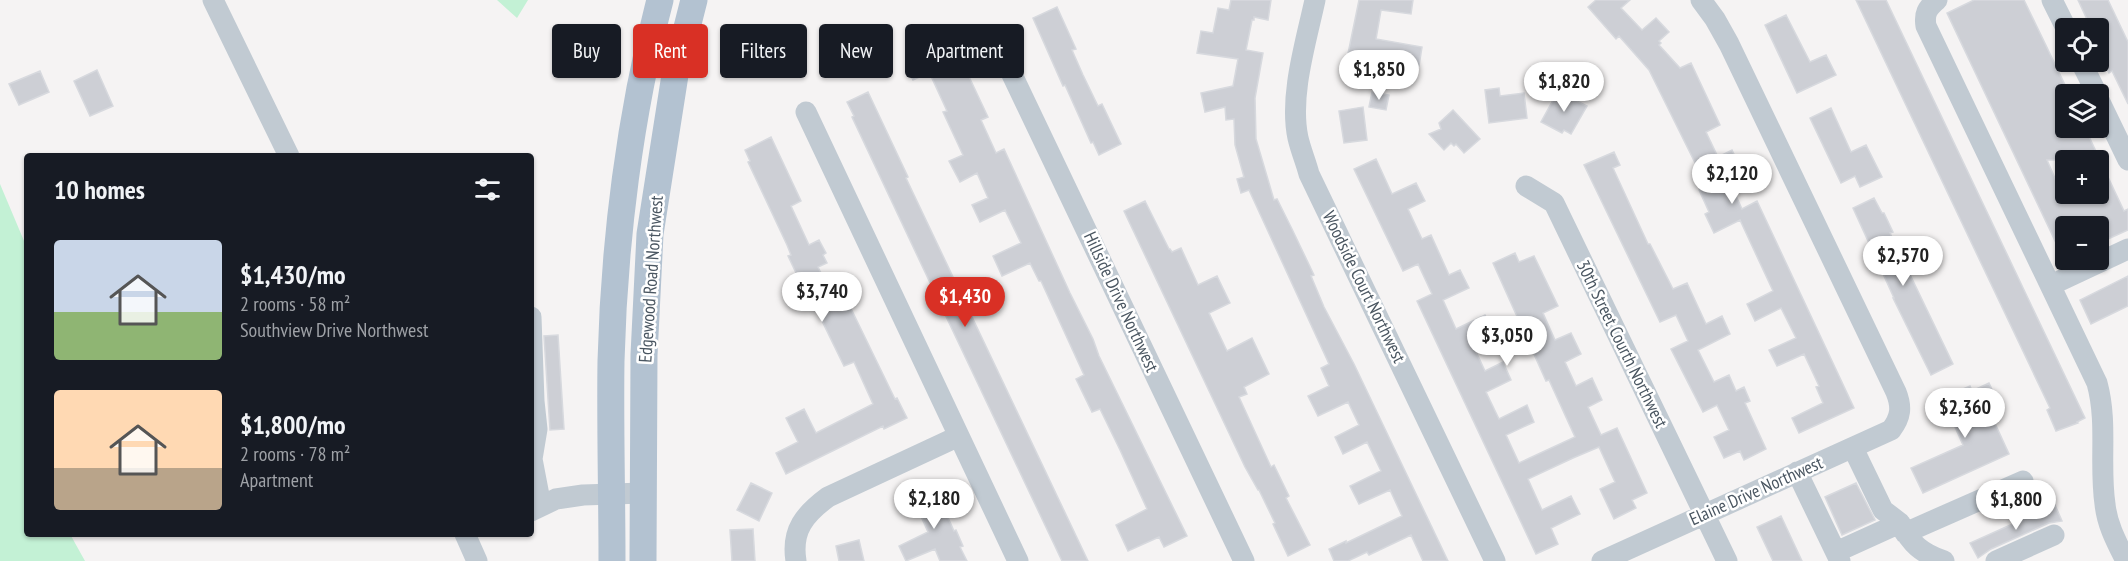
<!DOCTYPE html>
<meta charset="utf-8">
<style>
:root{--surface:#171b24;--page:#20242c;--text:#f1f3f6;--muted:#9ea1a6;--accent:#d93025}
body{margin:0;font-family:"PT Sans Narrow",sans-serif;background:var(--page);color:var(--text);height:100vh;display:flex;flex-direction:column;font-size:22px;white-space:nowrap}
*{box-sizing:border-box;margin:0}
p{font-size:20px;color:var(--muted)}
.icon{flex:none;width:33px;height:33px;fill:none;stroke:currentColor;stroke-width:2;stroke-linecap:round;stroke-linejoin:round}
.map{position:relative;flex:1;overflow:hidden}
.panel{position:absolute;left:24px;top:153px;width:510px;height:384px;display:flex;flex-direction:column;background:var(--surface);border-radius:6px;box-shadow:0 2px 4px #0004}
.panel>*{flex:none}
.banner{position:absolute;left:552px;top:24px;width:570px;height:54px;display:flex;gap:12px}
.fabs{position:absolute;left:2055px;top:18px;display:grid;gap:12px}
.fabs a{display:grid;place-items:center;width:54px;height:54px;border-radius:6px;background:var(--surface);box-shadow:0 2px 4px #0004;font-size:30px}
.price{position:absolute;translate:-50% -51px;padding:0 14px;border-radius:21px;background:#fff;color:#222;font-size:20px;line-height:39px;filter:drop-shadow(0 2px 3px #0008)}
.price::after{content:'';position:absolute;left:50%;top:36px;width:18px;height:14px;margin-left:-9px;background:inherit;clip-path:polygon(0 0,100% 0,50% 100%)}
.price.current{background:var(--accent);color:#fff}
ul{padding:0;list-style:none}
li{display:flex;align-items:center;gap:18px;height:150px;padding:0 30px}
li span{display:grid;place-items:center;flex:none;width:168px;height:120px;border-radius:6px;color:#555}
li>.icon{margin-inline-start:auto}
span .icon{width:72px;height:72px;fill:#fffc;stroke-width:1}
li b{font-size:26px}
h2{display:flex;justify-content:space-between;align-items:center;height:72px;padding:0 30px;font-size:26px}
.chip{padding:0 21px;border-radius:6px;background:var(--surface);box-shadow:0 2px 4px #0004;font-size:21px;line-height:54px}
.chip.current{background:var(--accent);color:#fff}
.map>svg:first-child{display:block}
.green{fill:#c3f1d5}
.building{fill:#cdcfd5;stroke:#d7d9de;stroke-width:1.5;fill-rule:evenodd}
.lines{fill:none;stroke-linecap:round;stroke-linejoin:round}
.minor{stroke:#c1cad2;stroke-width:21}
.major{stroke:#b3c2d1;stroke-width:27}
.labels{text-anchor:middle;stroke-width:5;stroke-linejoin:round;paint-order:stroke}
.street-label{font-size:18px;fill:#4a5661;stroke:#fff}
</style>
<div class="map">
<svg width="2128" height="561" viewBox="0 0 2128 561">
<rect width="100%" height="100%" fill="#f5f3f3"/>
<!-- green -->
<path class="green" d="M497,0H528L517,18Z
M0,184L27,248V534H70L85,561H0Z"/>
<!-- building -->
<path class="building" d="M1231,0H1271L1268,20L1254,17V20H1252L1246,50L1263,53L1255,98L1256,139L1274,200L1277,199L1292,229L1314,275L1311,276L1324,307L1354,364L1448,561H1423L1411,535L1369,555L1367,552L1348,561H1334L1329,549L1346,541V543L1402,516L1390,490L1359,504L1350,486L1381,471L1367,442L1343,454L1335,437L1359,425L1348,402L1318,416L1308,396L1329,386L1321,368L1329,364L1249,190L1241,193L1237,179L1244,177L1235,145L1234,119L1226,120L1225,107L1205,112L1201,93L1233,86L1238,59L1197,53L1201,31L1213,33L1218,8L1229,10Z
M1359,0H1413L1411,14L1381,10L1376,39L1422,47L1419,66L1372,58L1367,83L1343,78Z
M1596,0H1630L1621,8L1642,30L1656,18L1669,32L1659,41L1661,43L1659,45L1680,68L1691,63L1720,125L1706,132L1718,157L1732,150L1742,171L1728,178L1742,209L1757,201L1854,408L1799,433L1792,418L1823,403L1816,387L1819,386L1804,354L1777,366L1769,350L1796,338L1781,308L1755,321L1747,304L1773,291L1740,220L1714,233L1705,214L1709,212L1699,190L1707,187L1649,70L1619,36L1616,39L1588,7Z
M1856,0H1886L2085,418L2077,422L2078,423L2056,431L2047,410L2050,408Z
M1974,0H2024L2066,87V128H2085L2124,211L2128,209V230L2108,239L2102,226H2066V264L1947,13ZM2047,160H2098V194H2062Z
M2078,0H2108L2128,42V104L2112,71L2109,73L2098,51V28H2091Z
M1057,7L1076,49L1072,50L1083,75L1098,106L1102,104L1121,144L1099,155L1093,142L1091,143L1065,85L1063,86L1033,18Z
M1786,15L1810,62L1826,55L1836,75L1797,93L1765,25Z
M956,49L988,117L981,120L996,153L1004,149L1070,293L1093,339L1099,356L1187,536L1164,547L1159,537L1128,551L1116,525L1147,509L1120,450L1100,409L1092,412L1076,379L1084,375L1041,281H1039L1030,263L1002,276L993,256L1021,243L1005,210L980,222L972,205L988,198L977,173L960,182L949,161L963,155L943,112L947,111L925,63Z
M920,61L926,74L913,80L907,68Z
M97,70L113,106L90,116L74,81Z
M40,71L49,92L19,105L9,84Z
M1499,88L1500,96L1524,93L1527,118L1489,123L1485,90Z
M1558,91L1587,106L1571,134L1564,130L1562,133L1541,122Z
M868,92L908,177L906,178L1088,561H1062L932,287L852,117L854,116L847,102Z
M1372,92L1389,95L1386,110L1369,107Z
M1363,107L1367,140L1344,143L1339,111Z
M1831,108L1851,152L1866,145L1882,177L1860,187L1855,176L1841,183L1810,118Z
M1453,110L1480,139L1464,153L1456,144L1454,146L1451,143L1444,150L1429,134L1441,129L1439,123Z
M771,137L801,201L791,206L809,245L819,240L826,253L823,255L827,263L818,267L831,293L841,288L895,399L897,398L907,418L884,429L883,426L786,474L776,453L798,442L786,418L804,409L816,433L873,404L854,362L844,366L800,276L798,277L788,256L791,255L787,245L748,162L750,161L745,150Z
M1614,152L1620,165L1613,168L1648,244H1650L1673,289L1687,283L1706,324L1722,316L1730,334L1698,350L1714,382L1729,375L1736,391L1744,387L1750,401L1745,403L1766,449L1744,460L1740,451L1724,458L1714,437L1729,430L1717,405L1703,412L1671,349L1688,341L1676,315L1660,322L1584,165Z
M1376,159L1392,194L1416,183L1425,201L1408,209L1422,239L1431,235L1449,275L1460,270L1469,288L1443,300L1456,329L1485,315L1494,333L1472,343L1485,371L1503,362L1511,380L1486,392L1499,419L1527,405L1534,422L1506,435L1519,463L1575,437L1549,380L1546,381L1493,263L1515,253L1519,262L1534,256L1558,306L1543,313L1555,340L1571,333L1581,354L1565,362L1576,386L1592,378L1602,400L1588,407L1601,435L1617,428L1647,493L1632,500L1636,508L1614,519L1600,489L1615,482L1599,447L1573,458L1528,479L1542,510L1571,496L1580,514L1551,528L1558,544L1536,554L1417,301L1432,294L1418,264L1403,271L1354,169Z
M1874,198L1882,213H1884L1893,232L1890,233L1953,364L1931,375L1893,298H1894L1853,208Z
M1145,201L1169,249H1170L1172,252L1181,248L1198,285L1217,276L1230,303L1209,313L1227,351L1252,338L1269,374L1244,387L1247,394L1239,397L1271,467L1274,465L1289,496L1286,498L1310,545L1288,556L1273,524L1275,523L1259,490H1258L1245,467L1124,211Z
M2128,276V306L2091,324L2080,300Z
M558,335L564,429L550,430L544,336Z
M1989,383L1998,402L1987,406L2009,454L1923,493L1911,468L1963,445L1942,398L1970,386L1972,391Z
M751,483L772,493L759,521L737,510Z
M1856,483L1875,520L1842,535L1825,497Z
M933,484L954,531L956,530L963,546L960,547L967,561H940L935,549L906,561L899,546L928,532L911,494Z
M2055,505L2062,521L2049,523L1991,549L1978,558L1970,543Z
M1781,516L1802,561H1773L1757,527Z
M753,529L755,561H732L730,530Z
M859,540L864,561H839L836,546Z"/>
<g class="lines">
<!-- minor -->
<path class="minor" d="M213,0L289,156
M1315,0C1306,42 1289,96 1298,138C1301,151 1306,162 1309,174L1495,561
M1937,0C1927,8 1924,14 1926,26L2097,383C2108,423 2099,464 2105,504C2107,525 2117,543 2126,561
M2052,0L2066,28
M997,43L1244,561
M2081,62L2097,94
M2098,98L2128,160
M806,112L1018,561
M1526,186L1554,203L1727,561
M2051,285L2128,249
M531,317L534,401L537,429L532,459L541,506
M1853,448L1883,510L1900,523
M1797,472L1840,561
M531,511L556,499L583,495L643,493
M1905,533L2023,481
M465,534L477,561
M1836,552L1900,523C1911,544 1921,553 1944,561
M796,561C791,530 805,514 828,497L959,436
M1602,561L1891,430C1901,417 1902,407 1896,392L1729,44L1715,19L1701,0
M1996,561L2054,535"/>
<!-- major -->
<path class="major" d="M612,561C612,494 610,427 611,361C614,242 630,114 660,0
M643,561L644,355L650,234L675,75L694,0"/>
</g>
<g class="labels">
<!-- street labels -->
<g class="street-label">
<text transform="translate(651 279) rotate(-86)" y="6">Edgewood Road Northwest</text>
<text transform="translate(1364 287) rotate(64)" y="6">Woodside Court Northwest</text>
<text transform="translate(1121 302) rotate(65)" y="6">Hillside Drive Northwest</text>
<text transform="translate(1622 344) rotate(64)" y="6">30th Street Courth Northwest</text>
<text transform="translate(1756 491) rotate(-24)" y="6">Elaine Drive Northwest</text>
</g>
</g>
</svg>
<div class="fabs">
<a><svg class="icon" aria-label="locate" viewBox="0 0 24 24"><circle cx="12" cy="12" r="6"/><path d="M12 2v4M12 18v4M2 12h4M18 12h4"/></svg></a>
<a><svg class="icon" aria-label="layers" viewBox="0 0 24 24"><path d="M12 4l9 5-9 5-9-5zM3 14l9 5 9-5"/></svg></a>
<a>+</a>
<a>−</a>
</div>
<b class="price" style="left:1379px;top:101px">$1,850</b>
<b class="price" style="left:1564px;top:113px">$1,820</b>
<b class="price" style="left:1732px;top:205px">$2,120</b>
<b class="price" style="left:1903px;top:287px">$2,570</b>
<b class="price" style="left:822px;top:323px">$3,740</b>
<b class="price current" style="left:965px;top:328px">$1,430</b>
<b class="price" style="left:1507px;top:367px">$3,050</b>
<b class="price" style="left:1965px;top:439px">$2,360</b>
<b class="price" style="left:934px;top:530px">$2,180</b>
<b class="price" style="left:2016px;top:531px">$1,800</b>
<div class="banner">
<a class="chip">Buy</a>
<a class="chip current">Rent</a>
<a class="chip">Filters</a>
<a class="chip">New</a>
<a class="chip">Apartment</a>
</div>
<section class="panel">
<h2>10 homes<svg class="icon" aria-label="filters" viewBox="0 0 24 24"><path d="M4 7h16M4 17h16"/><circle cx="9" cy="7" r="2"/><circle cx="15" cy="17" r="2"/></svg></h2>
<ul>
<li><span style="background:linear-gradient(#c9d6e8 60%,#8fb573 0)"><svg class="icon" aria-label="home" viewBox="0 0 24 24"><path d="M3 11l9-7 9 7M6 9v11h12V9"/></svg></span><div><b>$1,430/mo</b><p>2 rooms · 58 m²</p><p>Southview Drive Northwest</p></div></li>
<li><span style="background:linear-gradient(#ffd9b3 65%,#b9a48a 0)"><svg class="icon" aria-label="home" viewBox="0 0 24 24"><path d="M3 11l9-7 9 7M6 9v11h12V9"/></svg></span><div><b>$1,800/mo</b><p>2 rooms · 78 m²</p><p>Apartment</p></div></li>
</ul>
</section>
</div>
